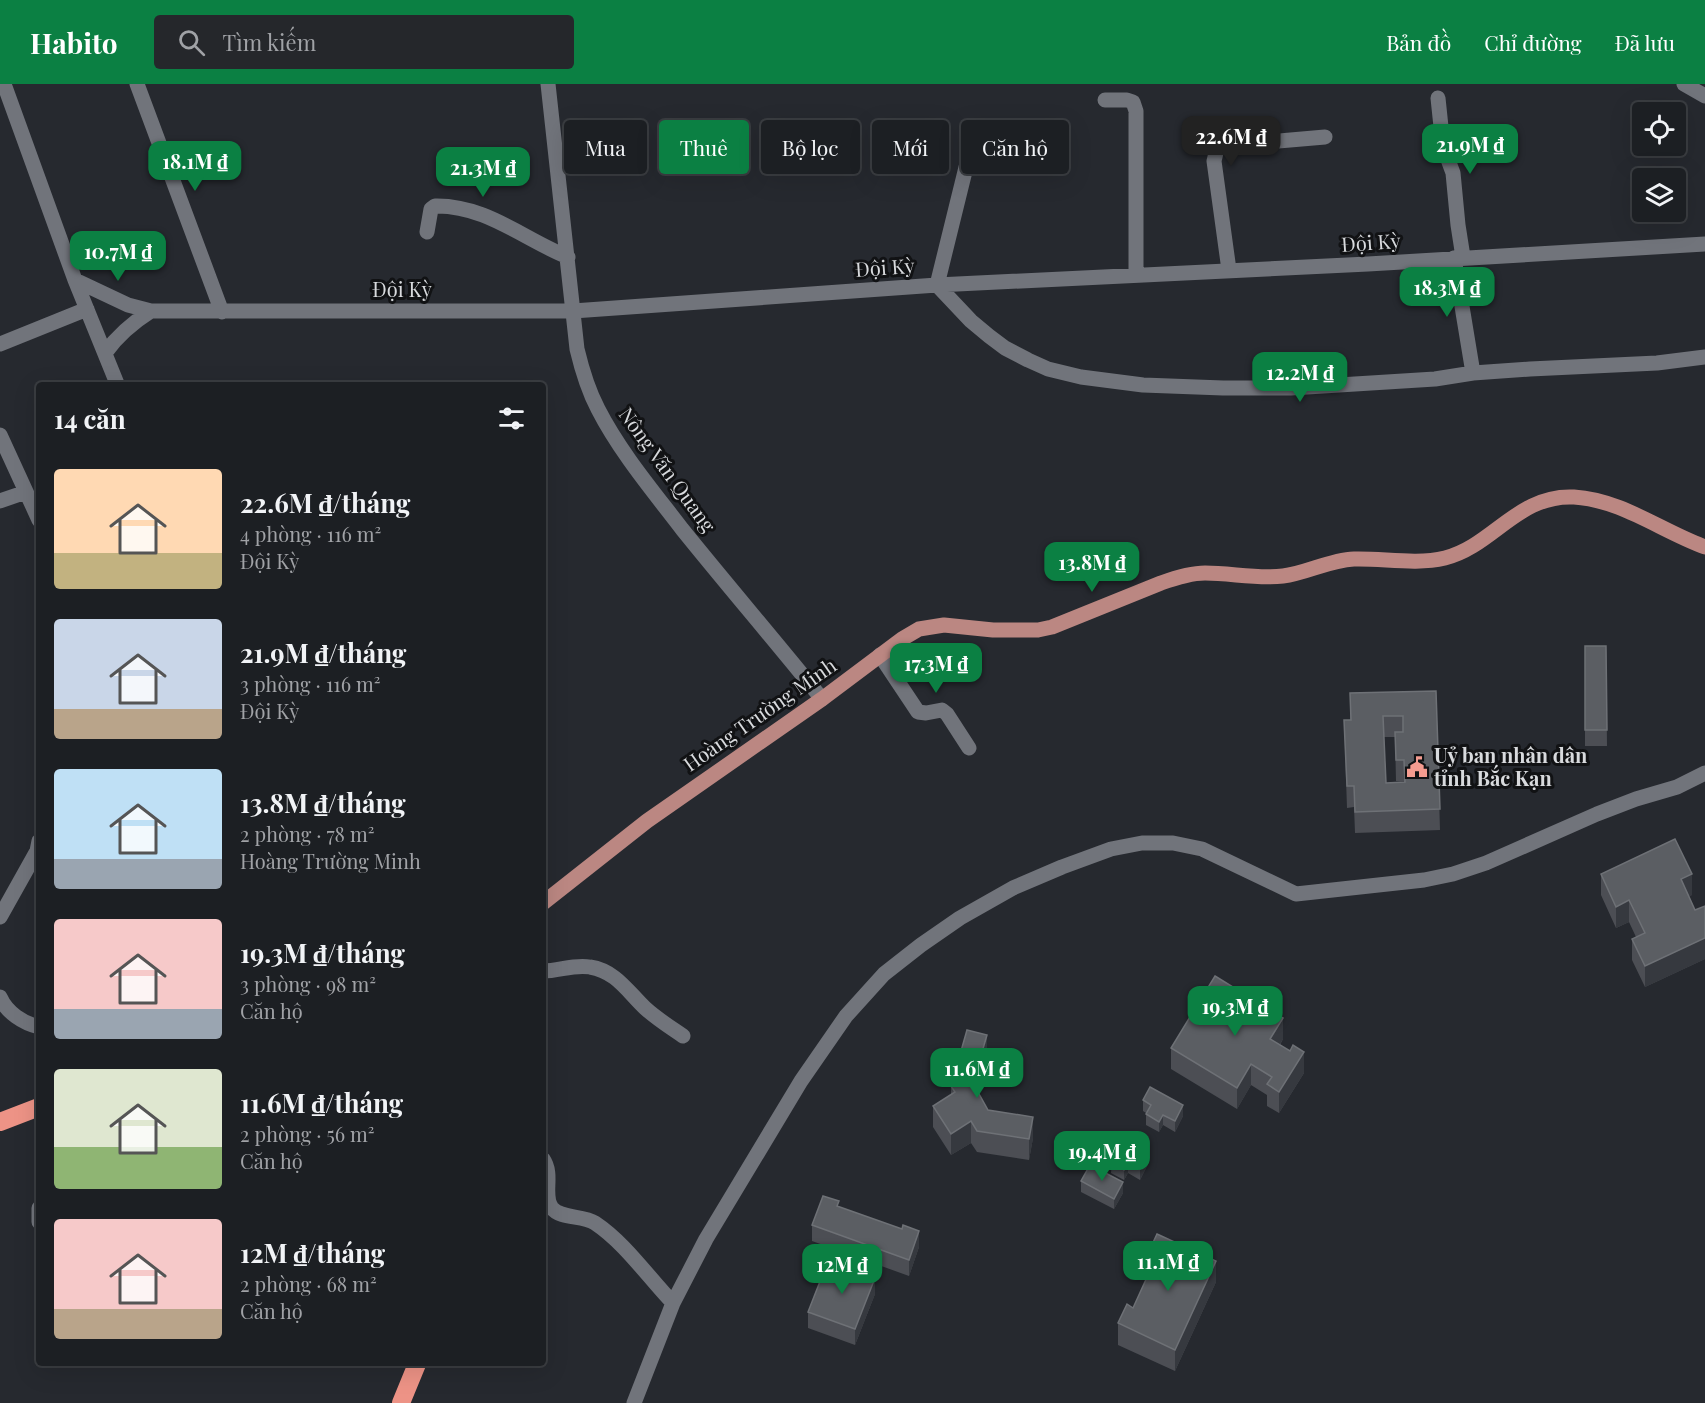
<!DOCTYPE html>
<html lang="vi">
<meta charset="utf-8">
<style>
:root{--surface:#1c1f23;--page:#25272b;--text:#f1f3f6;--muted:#a0a2a6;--line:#3a3d41;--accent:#0b8043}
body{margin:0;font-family:"Playfair Display",serif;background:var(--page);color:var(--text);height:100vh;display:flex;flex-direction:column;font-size:22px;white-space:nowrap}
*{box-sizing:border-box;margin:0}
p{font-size:20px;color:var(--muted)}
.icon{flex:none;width:33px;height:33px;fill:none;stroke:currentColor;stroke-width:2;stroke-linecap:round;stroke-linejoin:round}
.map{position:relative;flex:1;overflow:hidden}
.drawer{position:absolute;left:36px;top:298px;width:510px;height:984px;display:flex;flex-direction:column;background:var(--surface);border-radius:6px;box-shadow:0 6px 24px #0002,0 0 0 2px var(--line)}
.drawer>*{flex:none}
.guide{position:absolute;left:564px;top:36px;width:570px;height:54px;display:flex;gap:12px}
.fabs{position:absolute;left:1632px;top:18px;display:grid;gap:12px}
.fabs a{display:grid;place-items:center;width:54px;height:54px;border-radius:6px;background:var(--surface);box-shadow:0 6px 24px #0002,0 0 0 2px var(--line);font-size:30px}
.price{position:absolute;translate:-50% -51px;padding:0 14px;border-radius:12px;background:var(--accent);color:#fff;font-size:20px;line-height:39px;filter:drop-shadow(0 2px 3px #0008)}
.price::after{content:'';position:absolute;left:50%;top:36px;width:18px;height:14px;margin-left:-9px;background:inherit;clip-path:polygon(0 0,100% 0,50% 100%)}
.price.selected{background:#222;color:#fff}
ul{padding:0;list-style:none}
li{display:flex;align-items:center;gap:18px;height:150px;padding:0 18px}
li span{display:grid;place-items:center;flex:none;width:168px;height:120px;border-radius:6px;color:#555}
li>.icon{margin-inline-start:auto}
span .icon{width:72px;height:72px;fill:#fffc;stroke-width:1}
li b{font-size:26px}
h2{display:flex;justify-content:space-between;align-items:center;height:72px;padding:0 18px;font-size:26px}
.chip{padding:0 21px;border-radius:6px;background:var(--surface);box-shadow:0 6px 24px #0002,0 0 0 2px var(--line);font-size:21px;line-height:54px}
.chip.selected{background:var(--accent);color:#fff}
header{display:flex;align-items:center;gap:36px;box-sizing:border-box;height:84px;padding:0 30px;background:var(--accent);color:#fff}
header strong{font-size:28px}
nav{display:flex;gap:33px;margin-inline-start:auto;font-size:21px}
.search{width:420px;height:54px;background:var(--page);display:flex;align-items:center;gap:15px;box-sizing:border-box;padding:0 21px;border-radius:6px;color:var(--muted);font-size:22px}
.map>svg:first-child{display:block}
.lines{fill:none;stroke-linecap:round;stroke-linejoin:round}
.minor{stroke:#71747b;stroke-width:15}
.major{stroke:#bb8782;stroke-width:15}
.highway{stroke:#ed9386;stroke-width:18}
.wall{fill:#4c4e54;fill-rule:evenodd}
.shaded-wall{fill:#36393f}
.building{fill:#5b5e63;stroke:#6e7176;stroke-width:1.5;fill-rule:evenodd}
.labels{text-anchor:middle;stroke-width:6;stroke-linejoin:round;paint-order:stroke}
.street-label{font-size:20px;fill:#d8dadd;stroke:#111214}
.poi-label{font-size:20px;font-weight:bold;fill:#d8dadd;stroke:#111214;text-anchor:start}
</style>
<header>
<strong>Habito</strong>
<div class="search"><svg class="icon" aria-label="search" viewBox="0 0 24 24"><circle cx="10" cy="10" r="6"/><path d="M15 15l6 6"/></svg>Tìm kiếm</div>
<nav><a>Bản đồ</a><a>Chỉ đường</a><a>Đã lưu</a></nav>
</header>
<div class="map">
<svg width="1705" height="1319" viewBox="0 0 1705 1319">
<rect width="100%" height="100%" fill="#26292f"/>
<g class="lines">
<!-- minor -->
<path class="minor" d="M4,0L75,196L118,302
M137,0L222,228
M548,0L577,265C582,286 588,306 598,325C620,368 653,407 682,445C728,502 776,558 822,615
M1684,0L1705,12
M1438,14L1443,62L1453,89L1458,141L1463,173
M1105,16H1127L1133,18L1136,27V191
M971,63L937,201L971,237L989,252L1005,264L1028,276L1048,285L1081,293L1143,301L1223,304H1291L1435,295L1473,289L1530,285L1657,279L1705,273
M427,148L431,125L435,122C486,121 523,155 568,173
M1454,174L1473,289
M1229,186L1214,77L1217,65L1221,62L1325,53
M75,196L128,221L151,227H573L937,201L1368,180L1705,160
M0,260L87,225
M105,269C118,251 132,239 151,227
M0,351L39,436
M0,417L26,408
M880,571L918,628L926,629L942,626L947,630L969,664
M0,833L37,767L39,757
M543,887C559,887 574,880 590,883C616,887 628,908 645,924C657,935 670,943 683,952
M0,913C7,929 23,939 39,943
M543,1075C554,1091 542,1112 552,1124C560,1135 583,1131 595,1139C625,1159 648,1193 673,1219
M39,1124V1138
M634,1319L673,1219L706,1155L801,997L846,932L884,890L921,861L960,834L1013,804L1062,783L1111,765L1142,759H1173L1202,765L1296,810L1424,796L1453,790L1486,779L1597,730L1636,715L1677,703L1705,689"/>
<!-- major -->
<path class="major" d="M543,819L647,737L822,615L902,555L919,545L944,541L993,546H1038L1052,543L1161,499C1175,494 1191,489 1205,489C1231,489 1257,495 1283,492C1307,489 1329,476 1354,475C1383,474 1415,481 1445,474C1493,462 1518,410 1574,413C1622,416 1661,447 1705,463"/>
<!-- highway -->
<path class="highway" d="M0,1038L39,1023
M401,1319L417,1280"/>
</g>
<!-- wall -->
<path class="wall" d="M1585,562H1606L1607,662H1585Z
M1436,607L1440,746L1355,749L1354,723L1347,724L1344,636H1350V609ZM1384,653H1395L1396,697H1404V698L1386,699Z
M1601,790L1692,811L1689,812L1695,826L1705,822V875L1645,903L1632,876V855L1636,853L1629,838L1616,844L1601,811Z
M1283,955L1280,961L1304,989L1279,1029L1267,1022V1011L1251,1001L1237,1025L1171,985V964Z
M987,973L977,1007L988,1026L1033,1054L1029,1076L977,1068L971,1059L951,1071L933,1043V1022L951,1011V1002Z
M1143,1016L1183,1032L1175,1048L1163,1041L1159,1048L1146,1041V1029L1143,1027Z
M1108,1064L1148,1080L1140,1096L1128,1089L1124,1096L1111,1089L1112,1077L1108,1075Z
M1081,1097L1123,1109L1114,1125L1081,1108Z
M839,1123L919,1163L909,1192L812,1157V1141Z
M1145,1176L1216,1198L1175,1287L1118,1261V1239L1133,1224L1145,1198Z
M875,1210L855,1261L808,1244V1228Z"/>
<!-- shaded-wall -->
<path class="shaded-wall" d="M1692,790V811L1681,816V795Z
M1629,816V838L1616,844V823Z
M1705,854V875L1645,903V882Z
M1283,934V955L1270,976V955Z
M987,951V973L973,1021V999Z
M1304,968V989L1279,1029V1008Z
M1251,980V1001L1237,1025V1004Z
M1183,1021V1032L1175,1048V1037Z
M1163,1031V1041L1159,1048V1038Z
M1033,1033V1054L1029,1076V1055Z
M971,1037V1059L951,1071V1050Z
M1148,1069V1080L1140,1096V1085Z
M1128,1079V1089L1124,1096V1086Z
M1123,1098V1109L1114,1125V1115Z
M919,1147V1163L909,1192V1176Z
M1216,1177V1198L1175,1287V1266Z
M875,1194V1210L855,1261V1245Z"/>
<!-- building -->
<path class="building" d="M1585,562H1606L1607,646H1585Z
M1436,607L1440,725L1355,728L1354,702H1347L1344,636H1351L1350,609ZM1383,632H1403V648H1395L1396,676H1404L1405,698L1386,699Z
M1675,755L1692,790L1681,795L1695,826L1705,822V854L1645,882L1632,855L1645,849L1629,816L1616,823L1601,790Z
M1215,892L1283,934L1270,955L1290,967L1293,961L1304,968L1279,1008L1267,1000L1272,993L1251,980L1237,1004L1171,964Z
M967,946L987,951L973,999L988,1026L1033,1033L1029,1055L977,1047L971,1037L951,1050L933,1022L955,1008L951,1002Z
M1150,1003L1183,1021L1175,1037L1163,1031L1159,1038L1146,1030L1151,1021L1143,1016Z
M1115,1051L1148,1069L1140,1085L1128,1079L1124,1086L1111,1078L1116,1069L1108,1064Z
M1090,1081L1123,1098L1114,1115L1081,1097Z
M823,1112L839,1117L837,1122L902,1145L903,1141L919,1147L909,1176L812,1141Z
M1157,1150L1216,1177L1175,1266L1118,1239L1127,1220L1133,1224L1153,1180L1145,1176Z
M828,1177L875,1194L855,1245L808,1228Z"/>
<!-- icons -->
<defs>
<symbol id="civic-bare" viewBox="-9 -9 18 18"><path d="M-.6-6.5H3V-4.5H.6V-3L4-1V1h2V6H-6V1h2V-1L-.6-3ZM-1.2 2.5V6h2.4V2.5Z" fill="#f59c90" stroke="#111214" stroke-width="2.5" paint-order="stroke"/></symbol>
</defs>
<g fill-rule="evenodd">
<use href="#civic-bare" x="1402" y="668" width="30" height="30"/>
</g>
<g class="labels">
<!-- street labels -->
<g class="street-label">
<text transform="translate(1371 159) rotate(-4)" y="7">Đội Kỳ</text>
<text transform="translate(885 184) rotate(-4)" y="7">Đội Kỳ</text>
<text x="402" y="213">Đội Kỳ</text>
<text transform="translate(667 386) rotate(54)" y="7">Nông Văn Quang</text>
<text transform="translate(760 631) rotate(-35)" y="7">Hoàng Trường Minh</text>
</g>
<!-- poi labels -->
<g class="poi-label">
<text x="1434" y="679">Uỷ ban nhân dân<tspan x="1434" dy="23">tỉnh Bắc Kạn</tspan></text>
</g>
</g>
</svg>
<div class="fabs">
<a><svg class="icon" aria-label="locate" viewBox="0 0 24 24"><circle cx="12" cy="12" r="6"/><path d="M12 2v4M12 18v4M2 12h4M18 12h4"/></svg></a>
<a><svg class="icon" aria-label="layers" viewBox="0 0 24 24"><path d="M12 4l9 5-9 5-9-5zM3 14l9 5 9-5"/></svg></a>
</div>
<b class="price selected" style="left:1231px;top:83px">22.6M ₫</b>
<b class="price" style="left:1470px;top:91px">21.9M ₫</b>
<b class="price" style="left:195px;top:108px">18.1M ₫</b>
<b class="price" style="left:483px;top:114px">21.3M ₫</b>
<b class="price" style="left:118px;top:198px">10.7M ₫</b>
<b class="price" style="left:1447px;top:234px">18.3M ₫</b>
<b class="price" style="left:1300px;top:319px">12.2M ₫</b>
<b class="price" style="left:1092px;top:509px">13.8M ₫</b>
<b class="price" style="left:936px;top:610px">17.3M ₫</b>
<b class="price" style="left:1235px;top:953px">19.3M ₫</b>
<b class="price" style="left:977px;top:1015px">11.6M ₫</b>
<b class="price" style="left:1102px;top:1098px">19.4M ₫</b>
<b class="price" style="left:1168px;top:1208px">11.1M ₫</b>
<b class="price" style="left:842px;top:1211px">12M ₫</b>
<div class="guide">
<a class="chip">Mua</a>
<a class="chip selected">Thuê</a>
<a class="chip">Bộ lọc</a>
<a class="chip">Mới</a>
<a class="chip">Căn hộ</a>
</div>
<section class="drawer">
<h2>14 căn<svg class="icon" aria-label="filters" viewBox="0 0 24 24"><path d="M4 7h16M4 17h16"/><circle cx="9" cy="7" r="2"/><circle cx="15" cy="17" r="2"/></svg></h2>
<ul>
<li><span style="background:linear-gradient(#ffd9b3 70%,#c2b280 0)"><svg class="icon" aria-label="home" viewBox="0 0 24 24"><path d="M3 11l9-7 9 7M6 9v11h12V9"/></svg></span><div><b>22.6M ₫/tháng</b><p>4 phòng · 116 m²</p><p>Đội Kỳ</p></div></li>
<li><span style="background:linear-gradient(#c9d6e8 75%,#b9a48a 0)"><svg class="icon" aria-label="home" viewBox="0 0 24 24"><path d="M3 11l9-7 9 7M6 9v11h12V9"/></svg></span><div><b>21.9M ₫/tháng</b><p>3 phòng · 116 m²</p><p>Đội Kỳ</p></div></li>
<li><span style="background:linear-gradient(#bfe0f5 75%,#9aa5b1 0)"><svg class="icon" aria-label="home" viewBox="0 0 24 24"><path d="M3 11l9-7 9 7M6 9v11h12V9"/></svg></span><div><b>13.8M ₫/tháng</b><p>2 phòng · 78 m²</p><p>Hoàng Trường Minh</p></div></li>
<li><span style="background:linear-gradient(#f6c9c9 75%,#9aa5b1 0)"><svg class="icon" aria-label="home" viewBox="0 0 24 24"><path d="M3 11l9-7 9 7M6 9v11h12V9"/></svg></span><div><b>19.3M ₫/tháng</b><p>3 phòng · 98 m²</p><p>Căn hộ</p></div></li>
<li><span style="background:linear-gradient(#dfe7d0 65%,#8fb573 0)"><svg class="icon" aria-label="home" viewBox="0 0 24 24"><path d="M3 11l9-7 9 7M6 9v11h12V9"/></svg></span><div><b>11.6M ₫/tháng</b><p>2 phòng · 56 m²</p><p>Căn hộ</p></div></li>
<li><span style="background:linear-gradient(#f6c9c9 75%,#b9a48a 0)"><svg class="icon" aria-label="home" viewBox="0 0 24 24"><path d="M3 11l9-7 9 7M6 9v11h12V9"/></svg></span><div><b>12M ₫/tháng</b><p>2 phòng · 68 m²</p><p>Căn hộ</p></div></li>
</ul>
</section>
</div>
